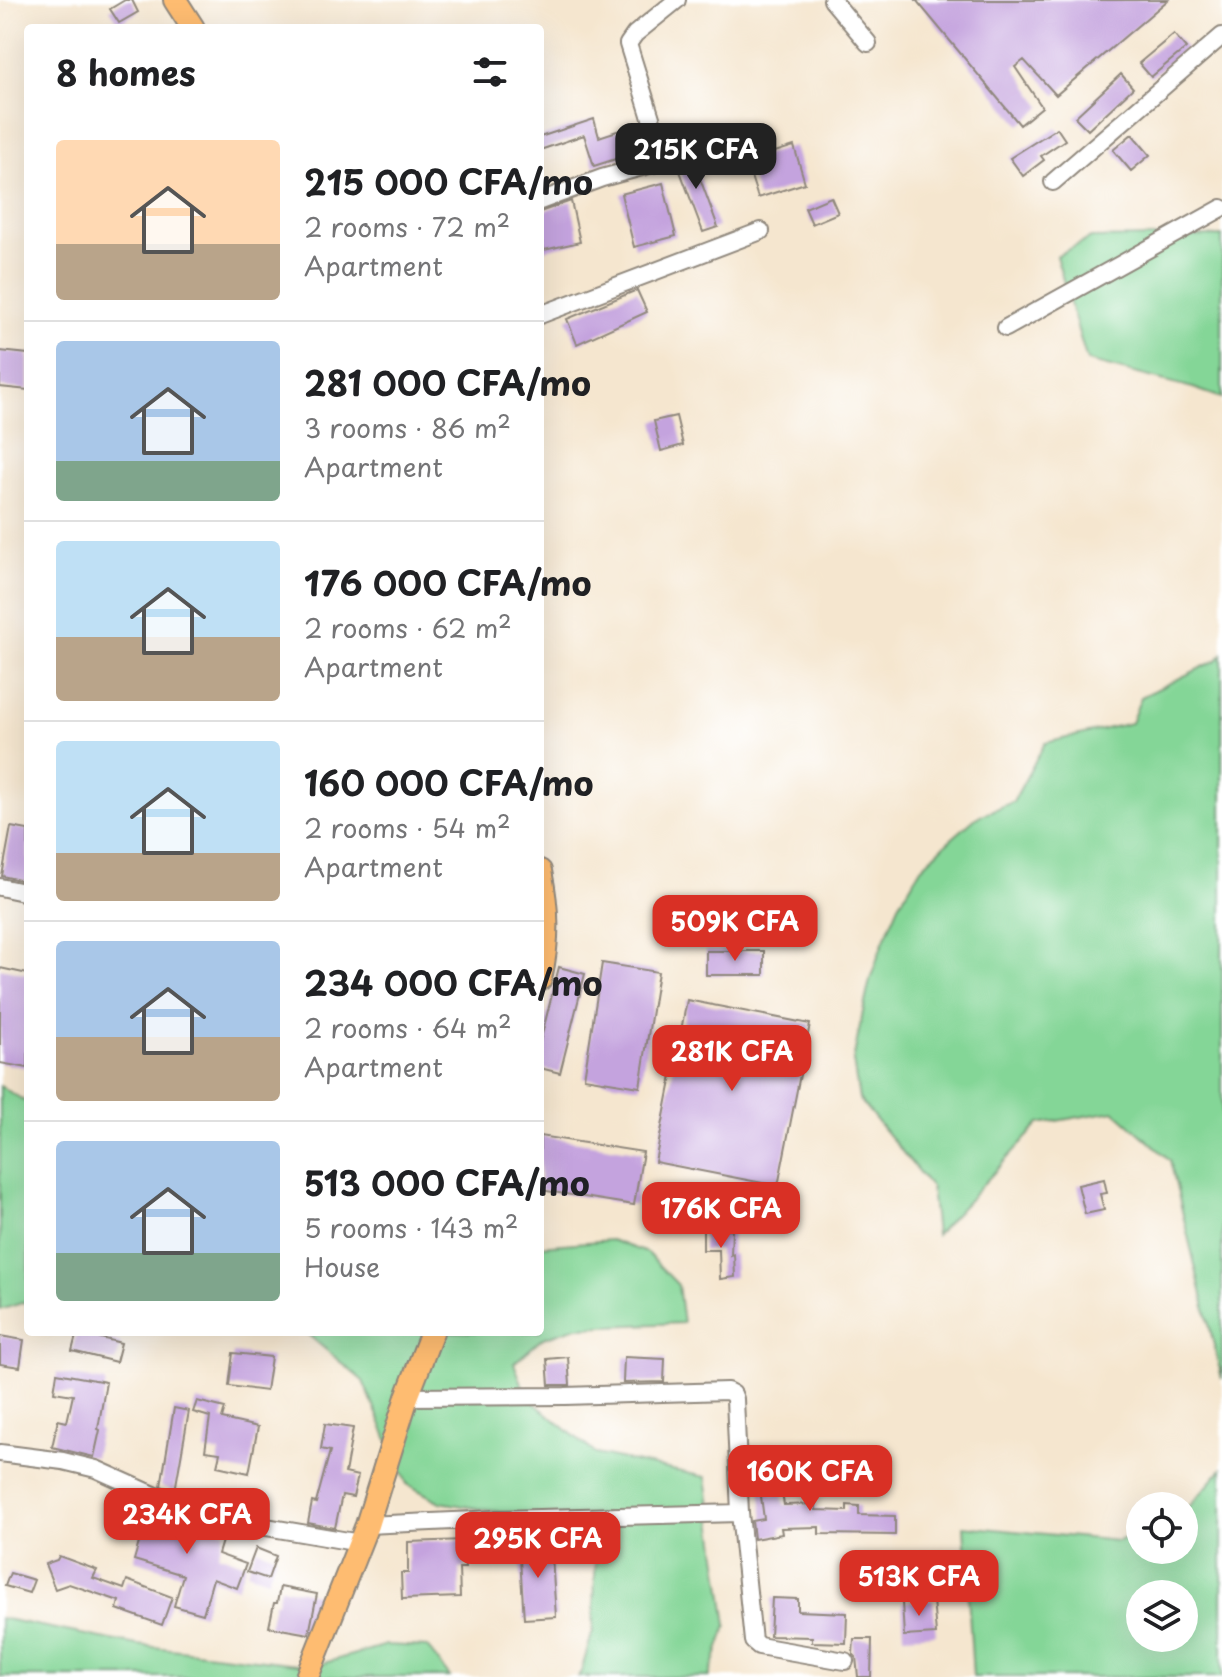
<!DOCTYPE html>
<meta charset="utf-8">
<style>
:root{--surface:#fff;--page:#f6f6f6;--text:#202124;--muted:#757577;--line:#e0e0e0;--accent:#d93025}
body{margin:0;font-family:"Playpen Sans",sans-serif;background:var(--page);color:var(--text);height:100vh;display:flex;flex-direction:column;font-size:30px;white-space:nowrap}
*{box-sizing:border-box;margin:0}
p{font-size:26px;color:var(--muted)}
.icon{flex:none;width:44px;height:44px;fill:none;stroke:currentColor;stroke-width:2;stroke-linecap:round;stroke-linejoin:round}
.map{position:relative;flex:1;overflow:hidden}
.drawer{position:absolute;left:24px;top:24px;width:520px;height:1312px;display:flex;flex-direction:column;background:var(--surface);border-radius:8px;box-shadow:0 8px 32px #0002}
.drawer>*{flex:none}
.controls{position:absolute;left:1126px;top:1492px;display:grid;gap:16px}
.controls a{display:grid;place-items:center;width:72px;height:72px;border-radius:50%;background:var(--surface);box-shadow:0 8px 32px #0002;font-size:40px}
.price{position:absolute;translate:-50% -68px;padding:0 18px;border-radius:16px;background:var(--accent);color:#fff;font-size:26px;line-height:52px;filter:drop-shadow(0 2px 4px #0008)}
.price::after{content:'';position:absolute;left:50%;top:48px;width:24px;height:18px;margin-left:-12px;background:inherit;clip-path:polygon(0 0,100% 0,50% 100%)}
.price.active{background:#222;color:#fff}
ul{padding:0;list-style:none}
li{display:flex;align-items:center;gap:24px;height:200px;padding:0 32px}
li+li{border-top:2px solid var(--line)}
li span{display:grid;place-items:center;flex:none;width:224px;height:160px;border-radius:8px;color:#555}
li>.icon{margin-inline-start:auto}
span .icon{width:96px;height:96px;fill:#fffc;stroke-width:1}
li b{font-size:34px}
h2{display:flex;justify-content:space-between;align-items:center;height:96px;padding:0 32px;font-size:34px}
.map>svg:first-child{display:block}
.green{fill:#84d697;stroke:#588061;stroke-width:2;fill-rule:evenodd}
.building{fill:#c4a3de}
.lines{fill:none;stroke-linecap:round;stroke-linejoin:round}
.minor-casing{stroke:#90887d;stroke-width:20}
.major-casing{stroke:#90887d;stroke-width:26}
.minor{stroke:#fff;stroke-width:16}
.major{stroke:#febc71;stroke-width:22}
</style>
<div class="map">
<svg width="1222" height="1677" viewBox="0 0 1222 1677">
<rect width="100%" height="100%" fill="#fff"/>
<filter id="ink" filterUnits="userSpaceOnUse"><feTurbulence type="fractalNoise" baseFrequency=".0125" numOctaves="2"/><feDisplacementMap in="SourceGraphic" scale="16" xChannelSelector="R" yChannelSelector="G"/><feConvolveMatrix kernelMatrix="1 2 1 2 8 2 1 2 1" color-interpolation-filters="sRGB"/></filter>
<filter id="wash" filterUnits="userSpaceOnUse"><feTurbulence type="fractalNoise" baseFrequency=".006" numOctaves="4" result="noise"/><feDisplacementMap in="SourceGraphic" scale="32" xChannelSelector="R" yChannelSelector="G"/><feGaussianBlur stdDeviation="1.8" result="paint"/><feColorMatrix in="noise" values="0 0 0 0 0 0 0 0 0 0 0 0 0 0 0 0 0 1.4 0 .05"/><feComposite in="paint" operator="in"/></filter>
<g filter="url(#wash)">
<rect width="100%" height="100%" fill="#f5e6cf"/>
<!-- green -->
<path class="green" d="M1222,236V398L1193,388L1087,361L1056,256L1091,238Z
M1222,654V1379L1170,1160L1114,1111L1039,1124L936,1235L931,1187L859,1099L853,1061L861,1021L870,980L883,942L899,905L921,868L948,842L977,817L1013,802L1045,743L1131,723L1141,697L1217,660Z
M0,1086L28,1103V1301L0,1310Z
M611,1240L647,1253L678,1285L683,1323L577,1327L543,1338L514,1363L527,1397L596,1454L706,1477L727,1625L709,1677H578L581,1672L593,1631L596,1550L569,1524L440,1502L407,1484L363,1381L305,1332H540V1246Z
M1222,1469V1677H973L964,1526L1118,1541L1140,1530V1550H1184V1509L1190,1506ZM1140,1594H1184V1638H1140Z
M0,1618L137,1645L314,1666L386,1645L427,1647L450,1677H0Z"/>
<g id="blocks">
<!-- building -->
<path class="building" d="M125,0H132L138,12L119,23L110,9Z
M916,0H1168L1056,95L1024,60L1015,67L1042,107L1020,125Z
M1174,34L1186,48L1151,77L1139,63Z
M1121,74L1133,88L1088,130L1075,117Z
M594,119L599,137L620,130L628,155L594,166L584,135L540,150V137Z
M1057,128L1065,140L1041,156L1044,160L1023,176L1010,158Z
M1132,134L1150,155L1131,171L1113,150Z
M794,146L805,183L758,198L746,161Z
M689,149L718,227L703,232L674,155Z
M663,183L676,236L634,247L621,194Z
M831,197L838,213L812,224L805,208Z
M571,201L580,242L544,250L540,232V212Z
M637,290L647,312L577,344L567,319Z
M0,351L28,354V390L0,387Z
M676,416L683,445L661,451L654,421Z
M11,827L28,830V882L2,876Z
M706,951H764V975H706Z
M602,963L658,972L640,1087L584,1078Z
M559,967L585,974L560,1073L540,1068V1042Z
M0,968L28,974V1068L0,1063Z
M687,1000L810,1024L778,1186L655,1162Z
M540,1136L643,1152L634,1205L540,1190Z
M1104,1179L1107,1193L1100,1194L1104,1210L1085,1214L1078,1185Z
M703,1229H732L731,1255L734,1254L735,1277L720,1279L719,1250H703Z
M77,1332L121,1343L116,1362L72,1351Z
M0,1336L24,1340L20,1367L0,1364Z
M233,1353L271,1357L266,1391L229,1386Z
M568,1357L570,1385H549L547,1359Z
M624,1357L665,1359L664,1382L623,1383Z
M57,1373L106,1382L98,1429L100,1430L94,1457L52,1447L58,1420L67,1422L73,1395L54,1392Z
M197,1401L225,1408L222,1419L258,1427L249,1473L217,1466L220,1453L205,1451L210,1417L193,1412Z
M174,1408L189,1411L175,1491L161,1486Z
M325,1424L353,1428L345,1473L358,1476L353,1497L342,1495L335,1528L308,1523L312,1502L316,1503L330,1451L321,1449Z
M771,1460L772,1495L782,1493L784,1505L816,1504V1510L847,1511V1505L859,1506V1515L895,1516V1535L819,1534V1527L781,1528L782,1534L754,1539L752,1521L764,1519L759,1481L750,1482L749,1461Z
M149,1508L157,1510V1509L172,1513L171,1515L225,1531L218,1554L246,1564L237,1588L213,1579L203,1614L174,1606L183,1575L134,1560Z
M464,1540L465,1568H459L460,1597L402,1599L401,1573H408V1542Z
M551,1542L556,1617L524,1619L519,1544Z
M256,1548L276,1556L268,1579L247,1572Z
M59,1556L97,1570L93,1578L124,1589L127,1580L172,1597L162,1625L117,1609L119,1601L69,1584L55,1589L45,1564L57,1560Z
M10,1573L34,1580L29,1593L5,1586Z
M280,1587L317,1594L309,1634L269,1627L274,1603H277Z
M772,1598L798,1599V1611L847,1613L846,1643L812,1642V1637L770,1636Z
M933,1600L936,1634L904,1636L902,1602Z
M854,1639H872L871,1677H858L856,1657L853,1654Z"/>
</g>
</g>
<g filter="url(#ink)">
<use href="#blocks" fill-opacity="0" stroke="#90887d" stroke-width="2"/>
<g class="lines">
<defs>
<path id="minor" d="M832,0L868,43
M1053,182L1222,36
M540,201L602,178L656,163L661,158V150L628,44L635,34L677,0
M540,315L761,231
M1006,328L1222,208
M0,887L28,893
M407,1397L565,1396L727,1391L733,1394L735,1399L740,1513L753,1641L759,1646L845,1661
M0,1453L63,1461L96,1469L163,1499L237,1522L360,1543
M367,1525L496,1519L740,1513"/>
<path id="major" d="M175,0L193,28
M540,871C548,910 549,939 540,979
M307,1677L367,1525L407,1397L432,1332"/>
</defs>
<!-- minor casing -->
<use href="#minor" class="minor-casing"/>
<!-- major casing -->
<use href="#major" class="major-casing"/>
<!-- minor -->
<use href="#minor" class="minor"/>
<!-- major -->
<use href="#major" class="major"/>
</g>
</g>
</svg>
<div class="controls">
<a><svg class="icon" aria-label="locate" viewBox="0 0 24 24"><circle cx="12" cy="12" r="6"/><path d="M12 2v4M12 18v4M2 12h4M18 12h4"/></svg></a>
<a><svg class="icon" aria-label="layers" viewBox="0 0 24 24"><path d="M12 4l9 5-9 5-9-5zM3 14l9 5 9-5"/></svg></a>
</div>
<b class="price active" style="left:696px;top:191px">215K CFA</b>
<b class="price" style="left:735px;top:963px">509K CFA</b>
<b class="price" style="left:732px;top:1093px">281K CFA</b>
<b class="price" style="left:721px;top:1250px">176K CFA</b>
<b class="price" style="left:810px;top:1513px">160K CFA</b>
<b class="price" style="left:187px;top:1556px">234K CFA</b>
<b class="price" style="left:538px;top:1580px">295K CFA</b>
<b class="price" style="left:919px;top:1618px">513K CFA</b>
<section class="drawer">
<h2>8 homes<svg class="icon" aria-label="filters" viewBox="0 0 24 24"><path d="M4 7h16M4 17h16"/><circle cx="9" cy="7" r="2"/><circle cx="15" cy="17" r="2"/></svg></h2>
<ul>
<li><span style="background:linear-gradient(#ffd9b3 65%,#b9a48a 0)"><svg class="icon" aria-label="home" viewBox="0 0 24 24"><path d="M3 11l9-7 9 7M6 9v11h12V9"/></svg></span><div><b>215 000 CFA/mo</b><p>2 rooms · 72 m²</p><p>Apartment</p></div></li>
<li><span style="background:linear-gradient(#a9c7e8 75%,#7fa58c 0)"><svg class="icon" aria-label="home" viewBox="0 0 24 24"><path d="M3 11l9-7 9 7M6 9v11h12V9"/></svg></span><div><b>281 000 CFA/mo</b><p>3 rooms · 86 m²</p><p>Apartment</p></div></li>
<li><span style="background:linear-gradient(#bfe0f5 60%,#b9a48a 0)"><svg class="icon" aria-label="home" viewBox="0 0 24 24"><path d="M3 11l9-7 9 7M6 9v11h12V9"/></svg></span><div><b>176 000 CFA/mo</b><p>2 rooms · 62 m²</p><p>Apartment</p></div></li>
<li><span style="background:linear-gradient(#bfe0f5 70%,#b9a48a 0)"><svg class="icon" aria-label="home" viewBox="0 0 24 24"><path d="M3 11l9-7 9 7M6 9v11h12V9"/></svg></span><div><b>160 000 CFA/mo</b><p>2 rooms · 54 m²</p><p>Apartment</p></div></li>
<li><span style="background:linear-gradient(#a9c7e8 60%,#b9a48a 0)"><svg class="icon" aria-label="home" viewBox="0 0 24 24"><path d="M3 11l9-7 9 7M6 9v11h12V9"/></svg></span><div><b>234 000 CFA/mo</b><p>2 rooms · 64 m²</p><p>Apartment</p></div></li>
<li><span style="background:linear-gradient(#a9c7e8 70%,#7fa58c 0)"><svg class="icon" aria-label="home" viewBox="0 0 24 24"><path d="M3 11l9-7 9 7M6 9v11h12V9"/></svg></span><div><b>513 000 CFA/mo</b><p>5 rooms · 143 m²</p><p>House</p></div></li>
</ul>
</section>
</div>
